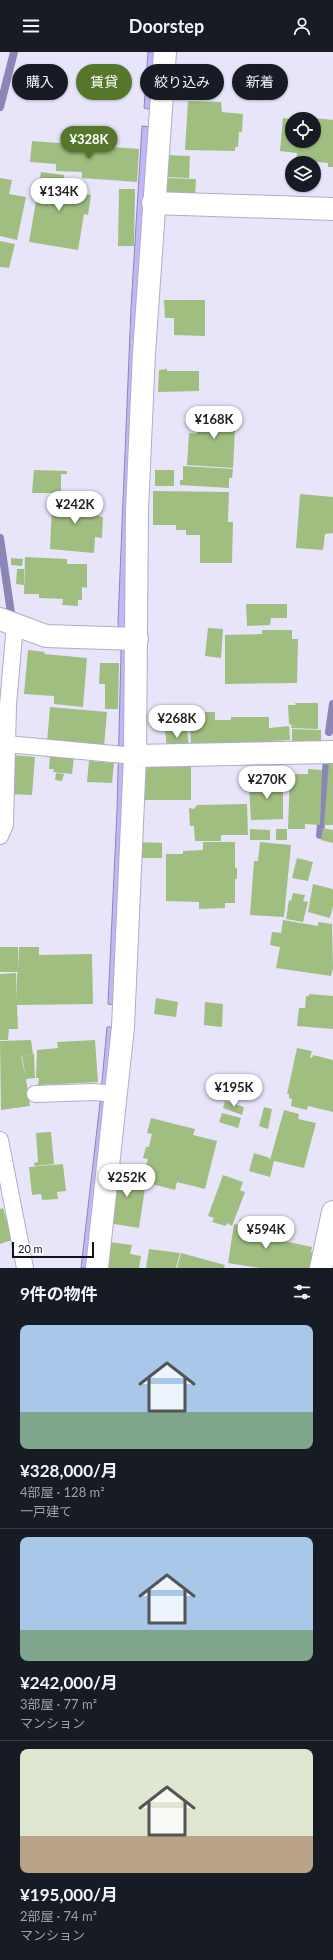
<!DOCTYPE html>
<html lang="ja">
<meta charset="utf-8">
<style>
:root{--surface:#171b24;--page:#242831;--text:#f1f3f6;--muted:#9ea1a6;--line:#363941;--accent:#56762c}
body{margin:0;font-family:Lato,"Noto Sans JP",sans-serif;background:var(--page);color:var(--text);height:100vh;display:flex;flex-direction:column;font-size:15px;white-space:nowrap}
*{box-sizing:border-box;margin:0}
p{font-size:13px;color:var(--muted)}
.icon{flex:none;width:22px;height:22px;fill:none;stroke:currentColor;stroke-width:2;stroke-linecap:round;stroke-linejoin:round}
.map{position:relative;height:1216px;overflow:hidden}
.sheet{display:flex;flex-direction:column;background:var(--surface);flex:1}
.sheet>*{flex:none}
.guide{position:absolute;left:12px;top:12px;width:309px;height:36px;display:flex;gap:8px}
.fabs{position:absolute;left:285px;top:60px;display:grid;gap:8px}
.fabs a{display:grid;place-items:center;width:36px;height:36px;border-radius:50%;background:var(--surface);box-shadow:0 1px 3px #0004;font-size:20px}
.scale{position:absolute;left:12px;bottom:10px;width:82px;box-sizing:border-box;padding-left:4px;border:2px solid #14121b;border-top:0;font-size:11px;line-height:14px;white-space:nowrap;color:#14121b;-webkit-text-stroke:3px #fff;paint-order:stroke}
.price{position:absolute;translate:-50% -34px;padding:0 9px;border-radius:14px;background:#fff;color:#222;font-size:13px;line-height:26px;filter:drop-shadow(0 1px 2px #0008)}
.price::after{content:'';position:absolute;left:50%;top:24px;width:12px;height:9px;margin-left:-6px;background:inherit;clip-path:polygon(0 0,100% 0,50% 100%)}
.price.on{background:var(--accent);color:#fff}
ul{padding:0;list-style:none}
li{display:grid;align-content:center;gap:8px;height:212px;padding:0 20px}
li+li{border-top:1px solid var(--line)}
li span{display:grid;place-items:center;height:124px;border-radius:8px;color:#555}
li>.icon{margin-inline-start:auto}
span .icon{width:72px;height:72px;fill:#fffc;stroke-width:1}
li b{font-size:17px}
h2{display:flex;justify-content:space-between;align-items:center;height:48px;padding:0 20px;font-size:17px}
.chip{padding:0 14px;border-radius:18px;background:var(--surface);box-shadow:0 1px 3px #0004;font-size:14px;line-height:36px}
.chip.on{background:var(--accent);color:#fff}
header{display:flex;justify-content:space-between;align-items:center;height:52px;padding:0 20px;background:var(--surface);font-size:18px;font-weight:700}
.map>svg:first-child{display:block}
.water{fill:#c0b7f8;stroke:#8c86b6}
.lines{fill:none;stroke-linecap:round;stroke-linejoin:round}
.stream{stroke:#8c86b6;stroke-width:8}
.building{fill:#a0be80}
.service-casing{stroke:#afadc6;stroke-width:18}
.minor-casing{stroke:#afadc6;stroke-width:24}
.service{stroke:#fff;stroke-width:16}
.minor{stroke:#fff;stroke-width:22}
</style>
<header><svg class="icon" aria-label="menu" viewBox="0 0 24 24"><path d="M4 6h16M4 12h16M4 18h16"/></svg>Doorstep<svg class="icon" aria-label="person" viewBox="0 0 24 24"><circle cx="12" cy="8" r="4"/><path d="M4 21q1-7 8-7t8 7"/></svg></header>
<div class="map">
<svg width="333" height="1216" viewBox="0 0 333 1216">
<rect width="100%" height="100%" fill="#e8e5fb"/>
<!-- water -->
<path class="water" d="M148,0H156L152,58L144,56Z
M142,74L151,75L127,612L121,812L114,953L108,952L117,759L121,601L118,570L131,256Z
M107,975H114L88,1216H81L100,1051Z"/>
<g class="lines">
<!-- stream -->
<path class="stream" d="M0,55L14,0
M0,486L11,561
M329,680L333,652
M320,783L327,707"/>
</g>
<!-- building -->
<path class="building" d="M188,49L221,50L222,60L243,62L242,80H239L238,95H235V99L185,98Z
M283,66L292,67V89H314V66L333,68V115H328V111L296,108L297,101L280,99Z
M32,89L139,97L137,130L82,126V120L56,119V112L30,110Z
M166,103L190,104L189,126L164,125Z
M41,120L64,123V126L85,130L82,142L91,143L88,163L84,162L78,198L29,190Z
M0,126L12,128L9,142L26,145L17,188L0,184Z
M166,126L196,127L195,145L166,144Z
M119,137H135L134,194H118Z
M0,189L15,192L9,216L0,215Z
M164,248H205V284L174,283V266H165Z
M167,317V319H199V339L158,340L159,318Z
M206,357L236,358L233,416L187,413L189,381L197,382L198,366L206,367Z
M183,414L233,417L232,426H229V436L180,433V428H183Z
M34,418L67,419V422H61V441H32Z
M155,418H174V434H155Z
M153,439L229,440L228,470H233L232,511H200V483H186V478H176V473H153Z
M300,442L333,445V481L325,482L323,498L296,496Z
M57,444L97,449L96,463L103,465L102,486L95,485L94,501L50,497L52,453H55Z
M25,505L67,507V512H87V536L82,535V548H78V554L62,553L63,547L39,546V542H24Z
M11,506L23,507L22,514L11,513Z
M17,517H24V533L16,532Z
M246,552H287V566H271L270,573L247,574Z
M208,576L223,577L221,606L205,604Z
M262,578H292V587H298L297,631L225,632V583L262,582Z
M28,598L45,600L44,602L87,606L83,655L54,652V644L24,642Z
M100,611H119L118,657H105V632H99Z
M295,651H318V677L291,676L292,673L289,672L288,653H296Z
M50,655L107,660L104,695L47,690Z
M205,660H215V668H231V665H269V676L289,674L290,688L272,689V694L191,696L190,672H203Z
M187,676L189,696L167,697L165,678Z
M292,677L321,678V692H292Z
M50,702L74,705L72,722L53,720L54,717H49Z
M12,703L35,705L32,743L9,742Z
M89,709L114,711L112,731L87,730Z
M329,709L333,710V773H324Z
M142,711H191V748H143Z
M308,717L322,718L320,773L305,772V777H288L290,722H308Z
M56,721L64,722L62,729L55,728Z
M268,727H277L278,729L283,730V767L251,768L249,735H252L253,729H268Z
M247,752L248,783H221V789H195L194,774H190L189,756L194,757L197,753Z
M323,776L333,778V791L321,788Z
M250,777L270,778V788H250Z
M276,777H287V788H276Z
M139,790L162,791V806H139Z
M203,790H235V816H237V827H235V851H225V856L199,857V850L166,849V802H183V799L203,798Z
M260,790L291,793L284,865L250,863L254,809H258Z
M297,806L313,810L308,829L292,826Z
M313,832L333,837V854L330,866L308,860Z
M293,841L305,843L303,849L308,850L303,870L286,867L289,848L291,849Z
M283,868L318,874V870L332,872L333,916L331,924L276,916L280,895L270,893L272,880L281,881Z
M0,895H18V917L19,895H39V903L92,902L93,952L17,953L18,977H9L8,988H0V922L16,921L17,950V921L19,920H0Z
M309,942L333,944V977L297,974L299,956H305L306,944H309Z
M156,946L178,950L176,965L154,962Z
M205,950L223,952L222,975L204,973Z
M31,988L33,1002L21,1005L26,1025L22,1005L34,1002L35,1026L26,1027L30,1054L1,1058L0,989Z
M95,988L98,1030L38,1033L39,1026H36L37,998L58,996L57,990Z
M297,996L312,999L310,1005L312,1006L313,1003L333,1008V1060L308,1054L307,1058L291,1054L292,1047L289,1046V1042H287Z
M225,1049L244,1055L242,1063L223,1056Z
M264,1055L272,1057L268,1077L259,1074Z
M284,1058L299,1062L298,1067L316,1071L304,1116L270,1108Z
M222,1061L241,1066L238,1076L219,1070Z
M151,1066L195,1077L193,1083L217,1089L205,1137L177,1130L175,1138L152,1132L154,1124L144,1120L148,1107L143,1106L146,1095H149L152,1082L147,1081Z
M51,1080L54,1112L35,1114L34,1111L38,1110L36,1081Z
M254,1101L270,1106L269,1107L274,1109L270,1125L249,1119Z
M63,1112L66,1139L57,1140L58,1147L42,1148L41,1142L32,1143L29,1115Z
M115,1117L143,1120L147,1123L139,1176L108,1171Z
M223,1123L243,1130L240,1138L245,1140L232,1174L227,1171L226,1174L212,1170L214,1166L208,1164Z
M3,1156L12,1188L0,1192V1157Z
M240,1167L259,1172L256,1183L312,1195L311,1200L314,1201L311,1216H260L228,1211L234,1172L239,1173Z
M109,1190L132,1193L130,1202L141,1204L139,1216H106Z
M149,1197L180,1201L176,1216H146Z
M181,1201L225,1213L224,1216H177Z"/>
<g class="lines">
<defs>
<path id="service" d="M7,692L135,704
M0,784L5,773L8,653L15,572
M35,1042L94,1040L116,1042
M0,1088L25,1216"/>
<path id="minor" d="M153,151L333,157
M0,567L46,584L137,587
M135,704L333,700
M97,1216L123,975L135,704L137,458L144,301L165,0
M321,1216L333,1160"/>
</defs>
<!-- service casing -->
<use href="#service" class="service-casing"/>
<!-- minor casing -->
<use href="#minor" class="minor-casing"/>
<!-- service -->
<use href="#service" class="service"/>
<!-- minor -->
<use href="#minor" class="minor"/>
</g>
</svg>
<div class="fabs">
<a><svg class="icon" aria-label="locate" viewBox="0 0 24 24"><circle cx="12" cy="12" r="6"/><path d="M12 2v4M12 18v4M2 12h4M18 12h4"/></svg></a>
<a><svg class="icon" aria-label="layers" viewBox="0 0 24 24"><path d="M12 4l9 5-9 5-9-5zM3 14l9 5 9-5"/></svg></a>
</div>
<div class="scale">20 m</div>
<b class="price on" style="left:89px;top:108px">¥328K</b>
<b class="price" style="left:59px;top:160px">¥134K</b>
<b class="price" style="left:214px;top:388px">¥168K</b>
<b class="price" style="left:75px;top:473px">¥242K</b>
<b class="price" style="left:177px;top:687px">¥268K</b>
<b class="price" style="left:267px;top:748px">¥270K</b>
<b class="price" style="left:234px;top:1056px">¥195K</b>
<b class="price" style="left:127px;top:1146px">¥252K</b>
<b class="price" style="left:266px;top:1198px">¥594K</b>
<div class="guide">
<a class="chip">購入</a>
<a class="chip on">賃貸</a>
<a class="chip">絞り込み</a>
<a class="chip">新着</a>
</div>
</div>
<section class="sheet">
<h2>9件の物件<svg class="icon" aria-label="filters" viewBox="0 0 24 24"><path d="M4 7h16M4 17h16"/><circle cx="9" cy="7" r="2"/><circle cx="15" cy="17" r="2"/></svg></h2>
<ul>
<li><span style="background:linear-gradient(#a9c7e8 70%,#7fa58c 0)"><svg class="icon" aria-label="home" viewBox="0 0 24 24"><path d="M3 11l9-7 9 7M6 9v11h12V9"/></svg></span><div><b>¥328,000/月</b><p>4部屋 · 128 m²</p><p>一戸建て</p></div></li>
<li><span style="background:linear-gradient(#a9c7e8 75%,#7fa58c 0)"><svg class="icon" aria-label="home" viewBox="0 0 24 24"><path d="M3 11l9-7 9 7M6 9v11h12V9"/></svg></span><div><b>¥242,000/月</b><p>3部屋 · 77 m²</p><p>マンション</p></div></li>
<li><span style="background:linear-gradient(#dfe7d0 70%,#b9a48a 0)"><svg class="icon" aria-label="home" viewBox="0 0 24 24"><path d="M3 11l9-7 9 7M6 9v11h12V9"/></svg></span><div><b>¥195,000/月</b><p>2部屋 · 74 m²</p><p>マンション</p></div></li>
</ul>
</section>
